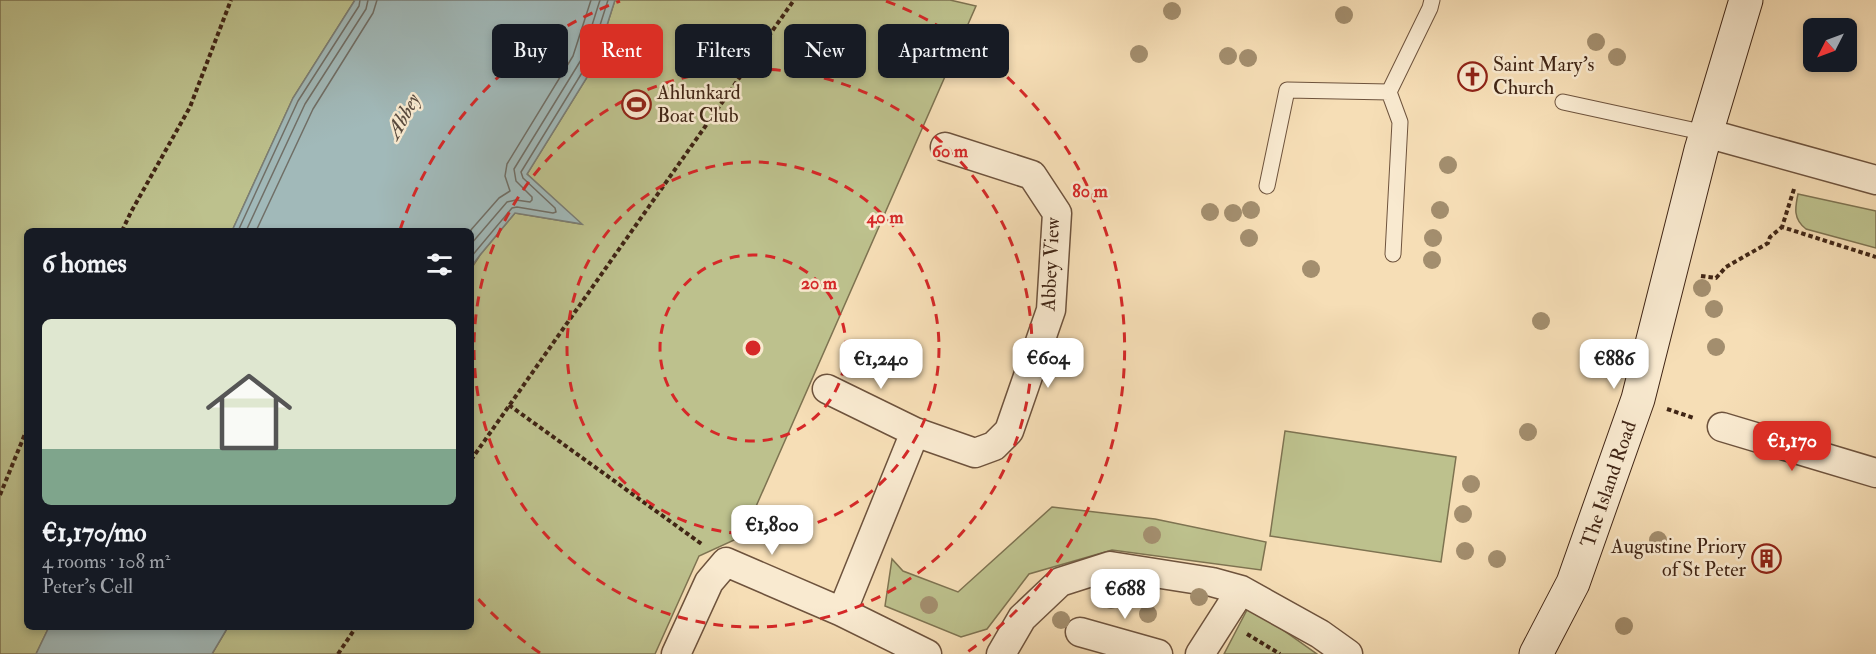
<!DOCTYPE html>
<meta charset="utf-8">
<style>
:root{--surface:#171b24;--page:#242831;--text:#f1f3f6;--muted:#9ea1a6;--accent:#d93025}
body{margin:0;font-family:"IM FELL Double Pica",serif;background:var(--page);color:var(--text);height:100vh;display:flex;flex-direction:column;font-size:22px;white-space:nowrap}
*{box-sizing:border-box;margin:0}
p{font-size:20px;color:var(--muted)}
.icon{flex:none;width:33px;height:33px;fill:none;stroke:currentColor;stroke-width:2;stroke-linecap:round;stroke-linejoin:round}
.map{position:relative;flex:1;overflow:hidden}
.panel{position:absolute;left:24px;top:228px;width:450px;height:402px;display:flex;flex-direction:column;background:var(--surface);border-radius:9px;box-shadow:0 3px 9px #0003}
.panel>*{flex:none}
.hud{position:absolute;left:492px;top:24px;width:570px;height:54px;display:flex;gap:12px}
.needle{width:39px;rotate:228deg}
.tools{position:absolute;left:1803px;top:18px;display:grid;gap:12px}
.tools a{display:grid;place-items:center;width:54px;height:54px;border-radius:9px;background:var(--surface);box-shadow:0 3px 9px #0003;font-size:30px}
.price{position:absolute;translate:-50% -51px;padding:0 14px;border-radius:12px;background:#fff;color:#222;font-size:20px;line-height:39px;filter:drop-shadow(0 2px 3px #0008)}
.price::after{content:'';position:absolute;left:50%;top:36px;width:18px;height:14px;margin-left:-9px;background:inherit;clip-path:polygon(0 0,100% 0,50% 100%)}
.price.selected{background:var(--accent);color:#fff}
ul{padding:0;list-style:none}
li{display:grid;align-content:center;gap:12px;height:318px;padding:0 18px}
li span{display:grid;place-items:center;height:186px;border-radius:9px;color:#555}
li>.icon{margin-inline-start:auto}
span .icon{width:108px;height:108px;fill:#fffc;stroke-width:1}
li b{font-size:26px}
h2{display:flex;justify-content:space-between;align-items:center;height:72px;padding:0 18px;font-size:26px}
.tag{padding:0 21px;border-radius:9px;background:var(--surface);box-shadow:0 3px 9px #0003;font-size:21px;line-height:54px}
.tag.selected{background:var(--accent);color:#fff}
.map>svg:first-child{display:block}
.green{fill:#bdc18d;stroke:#7e7351;stroke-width:1.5}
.water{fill:#a1b9b9;stroke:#7a7e77;stroke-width:1.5}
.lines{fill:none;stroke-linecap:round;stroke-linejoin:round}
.shore{stroke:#706f67;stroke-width:1.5}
.service-casing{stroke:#6e533d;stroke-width:17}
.minor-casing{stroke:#6e533d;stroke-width:31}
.secondary-casing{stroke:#402515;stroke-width:35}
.path{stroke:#402515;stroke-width:4;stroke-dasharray:4.5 3;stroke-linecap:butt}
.service{stroke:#f9ead0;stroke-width:15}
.minor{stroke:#f9ead0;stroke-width:28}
.secondary{stroke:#f9ead0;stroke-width:33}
.tree{fill:#a38e6e}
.ring{fill:none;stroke:#d62828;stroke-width:3;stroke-dasharray:10 8}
.labels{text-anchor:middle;stroke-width:5;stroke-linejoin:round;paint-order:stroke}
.poi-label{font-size:20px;fill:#402515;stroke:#f9ead0;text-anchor:start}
.street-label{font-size:20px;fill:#402515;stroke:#f9ead0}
.water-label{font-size:21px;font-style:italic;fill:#584a3e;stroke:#f9ead0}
.centre{fill:#d62828;stroke:#f9ead0;stroke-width:3}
.ring-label{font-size:18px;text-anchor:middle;font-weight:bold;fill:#d62828;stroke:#f9ead0;stroke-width:5;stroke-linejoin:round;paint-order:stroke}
</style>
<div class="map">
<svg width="1876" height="654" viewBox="0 0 1876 654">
<rect width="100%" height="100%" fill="#f6deb6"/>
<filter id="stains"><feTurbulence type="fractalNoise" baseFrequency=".00333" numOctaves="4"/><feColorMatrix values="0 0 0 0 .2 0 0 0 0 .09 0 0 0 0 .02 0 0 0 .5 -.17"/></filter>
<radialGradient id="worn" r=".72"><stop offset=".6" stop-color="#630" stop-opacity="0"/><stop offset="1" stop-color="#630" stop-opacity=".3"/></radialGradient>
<!-- green -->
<path class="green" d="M0,0H355L293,98L232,231H27V627H49L36,654H0Z
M615,0H950L976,6L743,536L699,556L655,654H212L228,627H471V269L480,255L515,213L581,224L527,174L594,66Z
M1798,194L1876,211V248L1806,229C1793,219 1795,208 1798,194Z
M1285,431L1456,457L1441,562L1270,536Z
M1052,507L1155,519L1266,542L1261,570L1112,550L1029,574L987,629L961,637L885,606L892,559L903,571L958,592Z
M1249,606L1317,654H1224Z"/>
<!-- water -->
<path class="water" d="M355,0H615L594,66L527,174L582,224L515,213L480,255L471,267V231H232L293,98Z
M49,627H228L212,654H36Z"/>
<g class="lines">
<!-- shore -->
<path class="shore" d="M238,231L298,101L359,6L360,0
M246,231L305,104L366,9L368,0
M256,231L313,109L373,13L377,0
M470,231L499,198L510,191L505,176L507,164L573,56L591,0
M471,244L507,202L516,200L530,202L532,200V197L516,181L514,169L581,60L600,0
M471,257L512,208L517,207L553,213L556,212L555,208L523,178L521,172L588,63L608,0"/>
<defs>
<path id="service" d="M1563,102L1706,133
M1267,186L1287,90L1389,92
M1393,254L1400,122L1389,92L1430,8L1432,0"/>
<path id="minor" d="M1706,133L1876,180
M827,389L915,432
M1722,427L1876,473
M842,612L915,432L975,453L994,446L1009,431L1051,310L1057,213L1032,175L945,147
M1080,632L1158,654
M676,654L709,582L726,562L842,612L927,654
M1001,654L1022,618L1060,582L1110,566L1212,582L1241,590L1320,634L1348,654
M1200,654L1241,590"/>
<path id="secondary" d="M1536,654L1573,583L1638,399L1701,150L1746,0"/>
</defs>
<!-- service casing -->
<use href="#service" class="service-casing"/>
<!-- minor casing -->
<use href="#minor" class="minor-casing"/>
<!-- secondary casing -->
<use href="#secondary" class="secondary-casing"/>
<!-- path -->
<path class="path" d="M1794,189L1782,227L1876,257
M122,231L131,212L190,107L231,0
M1701,276L1716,278L1726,267L1768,243L1770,237L1782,227
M509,405L703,545
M1667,409L1694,418
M471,460L794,0
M0,495L27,429
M1247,634L1280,654
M338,654L356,627"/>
<!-- service -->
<use href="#service" class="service"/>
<!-- minor -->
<use href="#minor" class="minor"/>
<!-- secondary -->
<use href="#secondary" class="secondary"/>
</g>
<!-- trees -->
<g class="tree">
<circle cx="1172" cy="11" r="9"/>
<circle cx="1344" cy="15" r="9"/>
<circle cx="1596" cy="42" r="9"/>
<circle cx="1139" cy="54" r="9"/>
<circle cx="1228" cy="56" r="9"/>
<circle cx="1617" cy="57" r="9"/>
<circle cx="1248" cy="58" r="9"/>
<circle cx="1448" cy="165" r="9"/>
<circle cx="1251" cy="210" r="9"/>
<circle cx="1440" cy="210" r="9"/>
<circle cx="1210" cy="212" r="9"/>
<circle cx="1233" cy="213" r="9"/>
<circle cx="1249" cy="238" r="9"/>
<circle cx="1433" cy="238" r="9"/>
<circle cx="1432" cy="260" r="9"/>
<circle cx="1311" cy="269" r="9"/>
<circle cx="1702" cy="288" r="9"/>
<circle cx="1714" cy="309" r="9"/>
<circle cx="1541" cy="321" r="9"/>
<circle cx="1716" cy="347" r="9"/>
<circle cx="1528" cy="432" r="9"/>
<circle cx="1471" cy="484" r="9"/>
<circle cx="1463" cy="514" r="9"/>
<circle cx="1152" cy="535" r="9"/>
<circle cx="1658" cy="540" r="9"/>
<circle cx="1465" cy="551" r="9"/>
<circle cx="1497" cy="559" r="9"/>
<circle cx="1199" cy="597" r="9"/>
<circle cx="1111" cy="600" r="9"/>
<circle cx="929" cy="605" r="9"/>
<circle cx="1148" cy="614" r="9"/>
<circle cx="1061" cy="620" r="9"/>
<circle cx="1624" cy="626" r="9"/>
</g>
<!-- distance rings -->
<g class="ring">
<circle cx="753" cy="348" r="93"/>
<circle cx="753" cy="348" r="186"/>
<circle cx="753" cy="348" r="279"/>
<path d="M540 653A372 372 0 0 1 472 592M400 230A372 372 0 0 1 620 1M886 1A372 372 0 0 1 966 653"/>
</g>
<!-- icons -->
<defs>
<symbol id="church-ring" viewBox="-11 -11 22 22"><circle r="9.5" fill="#f9ead0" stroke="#8f2418" stroke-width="1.5"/><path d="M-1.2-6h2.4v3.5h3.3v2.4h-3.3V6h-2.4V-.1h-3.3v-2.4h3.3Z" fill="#8f2418"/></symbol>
<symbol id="stadium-ring" viewBox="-11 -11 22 22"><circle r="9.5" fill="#f9ead0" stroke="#8f2418" stroke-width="1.5"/><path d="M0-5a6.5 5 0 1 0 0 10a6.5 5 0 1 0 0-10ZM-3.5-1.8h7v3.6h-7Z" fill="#8f2418"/></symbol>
<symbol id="building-ring" viewBox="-11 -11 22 22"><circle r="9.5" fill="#f9ead0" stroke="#8f2418" stroke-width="1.5"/><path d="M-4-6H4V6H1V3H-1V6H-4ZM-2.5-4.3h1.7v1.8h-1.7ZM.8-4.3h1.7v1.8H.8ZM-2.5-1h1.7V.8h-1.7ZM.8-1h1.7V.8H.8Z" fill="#8f2418"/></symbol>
</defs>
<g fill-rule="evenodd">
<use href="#church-ring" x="1456" y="60" width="33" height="33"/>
<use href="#stadium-ring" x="620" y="88" width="33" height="33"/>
<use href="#building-ring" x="1750" y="542" width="33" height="33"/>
</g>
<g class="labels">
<!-- poi labels -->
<g class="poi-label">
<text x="1493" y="71">Saint Mary's<tspan x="1493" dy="23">Church</tspan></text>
<text x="657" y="99">Ahlunkard<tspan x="657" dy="23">Boat Club</tspan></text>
<text x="1746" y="553" text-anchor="end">Augustine Priory<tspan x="1746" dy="23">of St Peter</tspan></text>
</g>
<!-- street labels -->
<g class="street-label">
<text transform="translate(1050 264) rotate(-87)" y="7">Abbey View</text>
<text transform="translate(1608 484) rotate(-71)" y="7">The Island Road</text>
</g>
<!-- water labels -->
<g class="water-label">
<text transform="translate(403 116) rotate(-61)" y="7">Abbey</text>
</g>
</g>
<circle cx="753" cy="348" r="9" class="centre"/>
<g class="ring-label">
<text x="950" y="157">60 m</text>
<text x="1090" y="197">80 m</text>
<text x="885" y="223">40 m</text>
<text x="819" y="289">20 m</text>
</g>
<rect width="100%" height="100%" filter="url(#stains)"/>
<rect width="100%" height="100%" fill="url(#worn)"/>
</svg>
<div class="tools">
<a><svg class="needle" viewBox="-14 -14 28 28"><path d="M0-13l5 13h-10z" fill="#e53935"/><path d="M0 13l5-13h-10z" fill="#9ea1a6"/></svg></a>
</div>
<b class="price" style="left:1048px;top:389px">€604</b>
<b class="price" style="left:881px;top:390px">€1,240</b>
<b class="price" style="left:1614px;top:390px">€886</b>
<b class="price selected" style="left:1792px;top:472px">€1,170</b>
<b class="price" style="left:772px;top:556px">€1,800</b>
<b class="price" style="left:1125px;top:620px">€688</b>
<div class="hud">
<a class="tag">Buy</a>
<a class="tag selected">Rent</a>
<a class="tag">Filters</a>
<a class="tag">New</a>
<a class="tag">Apartment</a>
</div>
<section class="panel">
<h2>6 homes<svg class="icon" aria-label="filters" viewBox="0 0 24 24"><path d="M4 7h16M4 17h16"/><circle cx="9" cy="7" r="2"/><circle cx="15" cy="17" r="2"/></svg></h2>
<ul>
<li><span style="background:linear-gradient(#dfe7d0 70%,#7fa58c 0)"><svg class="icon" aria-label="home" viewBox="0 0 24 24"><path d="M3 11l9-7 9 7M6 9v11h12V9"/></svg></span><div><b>€1,170/mo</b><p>4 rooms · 108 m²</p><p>Peter's Cell</p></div></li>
</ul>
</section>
</div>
